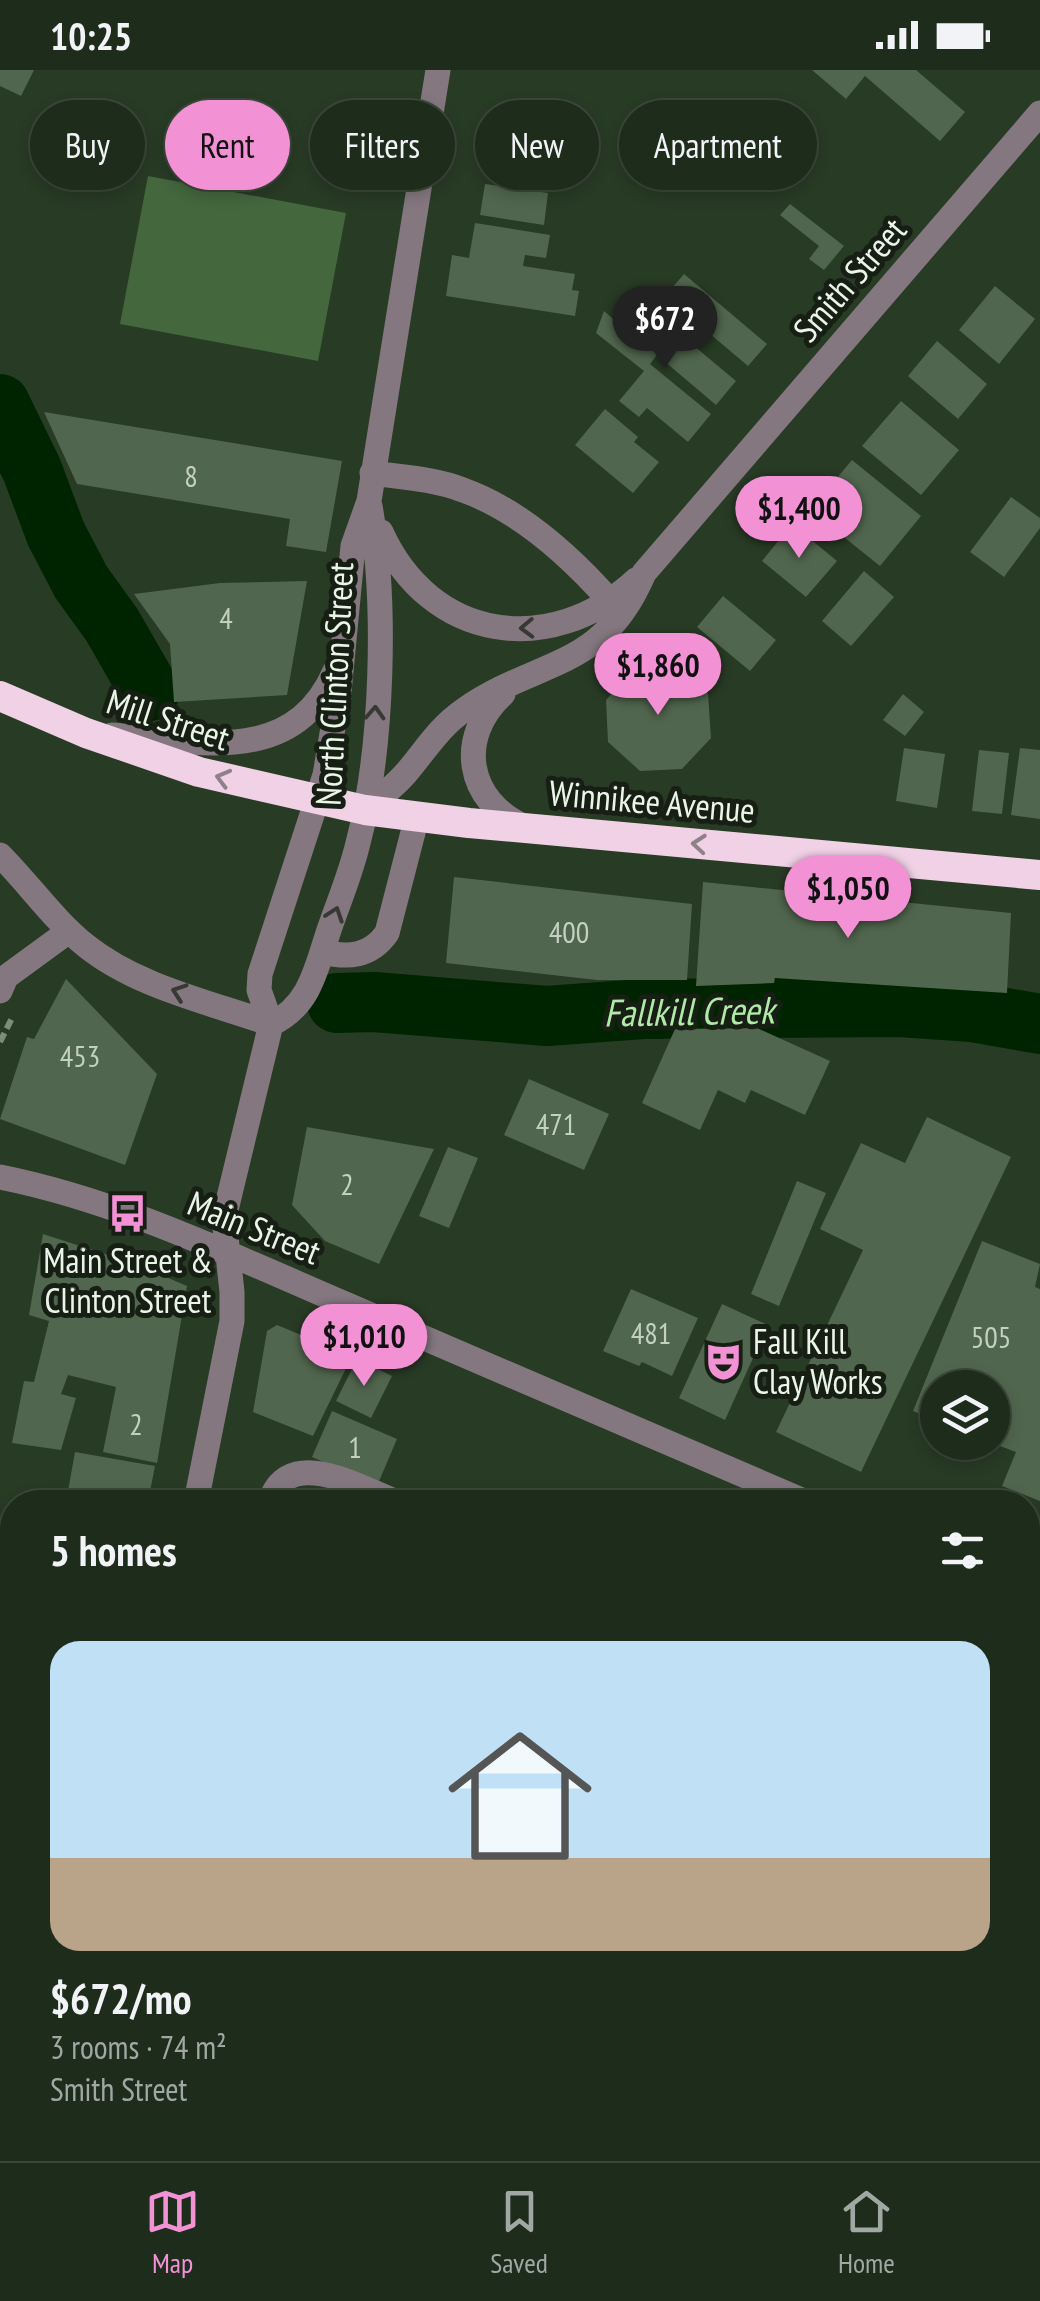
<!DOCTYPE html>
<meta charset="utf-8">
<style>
:root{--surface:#1e2c1c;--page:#263425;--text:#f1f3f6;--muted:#a1a7a3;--line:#3c483b;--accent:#f391d5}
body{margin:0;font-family:"PT Sans Narrow",sans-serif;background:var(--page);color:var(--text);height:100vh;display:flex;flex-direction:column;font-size:38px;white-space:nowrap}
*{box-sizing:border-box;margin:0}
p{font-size:32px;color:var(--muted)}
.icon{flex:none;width:55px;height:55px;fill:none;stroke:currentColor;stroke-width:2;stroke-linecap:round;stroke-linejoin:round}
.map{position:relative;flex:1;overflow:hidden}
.drawer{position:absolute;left:0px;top:1420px;width:1040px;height:672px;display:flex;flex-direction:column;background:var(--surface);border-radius:40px 40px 0 0;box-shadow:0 5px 15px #0003,0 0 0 2px var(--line)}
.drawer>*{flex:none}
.banner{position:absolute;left:30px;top:30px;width:980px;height:90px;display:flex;gap:20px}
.fabs{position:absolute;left:920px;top:1300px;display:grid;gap:20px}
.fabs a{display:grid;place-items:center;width:90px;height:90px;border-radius:50%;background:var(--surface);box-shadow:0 5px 15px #0003,0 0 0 2px var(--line);font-size:50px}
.price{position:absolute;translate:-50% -85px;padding:0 22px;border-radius:35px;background:var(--accent);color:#111;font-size:32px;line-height:65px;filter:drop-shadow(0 2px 5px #0008)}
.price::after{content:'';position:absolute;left:50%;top:60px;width:30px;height:22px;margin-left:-15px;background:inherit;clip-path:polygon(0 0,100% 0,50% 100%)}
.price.current{background:#222;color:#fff}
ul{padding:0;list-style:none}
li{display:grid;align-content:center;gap:20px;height:530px;padding:0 50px}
li span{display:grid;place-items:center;height:310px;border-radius:30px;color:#555}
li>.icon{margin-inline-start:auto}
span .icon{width:180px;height:180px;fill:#fffc;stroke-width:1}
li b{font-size:42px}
h2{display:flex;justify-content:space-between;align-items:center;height:120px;padding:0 50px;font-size:42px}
.tag{padding:0 35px;border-radius:45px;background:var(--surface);box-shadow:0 5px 15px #0003,0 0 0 2px var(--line);font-size:35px;line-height:90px}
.tag.current{background:var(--accent);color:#111}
.status{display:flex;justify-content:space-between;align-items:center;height:70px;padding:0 50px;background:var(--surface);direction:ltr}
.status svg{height:28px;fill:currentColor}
.menu{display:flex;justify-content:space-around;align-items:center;height:140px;border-top:2px solid var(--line);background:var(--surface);font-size:28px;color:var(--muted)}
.menu a{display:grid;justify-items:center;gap:5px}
.menu .current{color:var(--accent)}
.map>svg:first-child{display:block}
.green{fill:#44673e}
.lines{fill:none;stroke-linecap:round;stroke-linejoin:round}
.river{stroke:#002400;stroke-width:60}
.building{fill:#51664e}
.path{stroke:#7d8d7a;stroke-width:6;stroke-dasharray:10 5;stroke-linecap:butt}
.minor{stroke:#84777f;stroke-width:25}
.highway{stroke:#f1d1e6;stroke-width:30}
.oneway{stroke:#383935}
.oneway2{stroke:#8f8188}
.labels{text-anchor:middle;stroke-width:10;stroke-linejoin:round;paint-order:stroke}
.number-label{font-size:30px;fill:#c3d1c1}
.street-label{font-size:35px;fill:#e9f5e7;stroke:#171f15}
.poi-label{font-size:35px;fill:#e9f5e7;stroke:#171f15}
.water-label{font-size:38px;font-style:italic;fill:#afeaa6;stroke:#171f15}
</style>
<div class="status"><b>10:25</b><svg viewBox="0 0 49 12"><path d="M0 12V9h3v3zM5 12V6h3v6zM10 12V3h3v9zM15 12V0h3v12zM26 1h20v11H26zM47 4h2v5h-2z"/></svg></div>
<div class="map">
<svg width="1040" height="2091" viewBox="0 0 1040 2091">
<rect width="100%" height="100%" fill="#283b25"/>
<!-- green -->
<path class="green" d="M148,106L346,143L318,291L120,254Z
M12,1830V2036L0,2031V1855Z"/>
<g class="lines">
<!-- river -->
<path class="river" d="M0,334L32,400L56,464L81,512L112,555L150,621
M337,933L374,932L547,946L643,939L900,937L972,942L1040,954"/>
</g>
<!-- building -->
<path class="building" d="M0,0H34L21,26L0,16Z
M812,0H916L965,42L940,71L865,6L846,29Z
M485,114L548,123L544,155L480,145Z
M790,134L844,176L824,200L809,189L819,176L780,145Z
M475,153L550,165L546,188L525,185L523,196L575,204L572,220L579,221L575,246L446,226L452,185L469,188Z
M684,204L767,274L748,296L665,226Z
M995,216L1035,249L999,294L959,260Z
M645,235L736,311L716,335L657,285L650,294L711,344L688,372L647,338L639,347L619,331L644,301L596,263L604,241L625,259Z
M937,271L987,314L958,349L908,306Z
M901,331L959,380L921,425L862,376Z
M605,339L638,367L634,372L659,392L633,423L575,375Z
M44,342L342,391L326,482L286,476L290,449L77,414Z
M852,390L921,446L880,496L810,440Z
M1011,427L1040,448V458L1004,507L970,482Z
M792,454L837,491L806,527L762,491Z
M864,501L894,527L851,576L822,551Z
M307,511L287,625L174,632L170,574L134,524L220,513Z
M723,526L776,570L750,601L697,557Z
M678,596L708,624L711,668L682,699L640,701L608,672L606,630L634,598Z
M903,624L924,642L905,666L883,650Z
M904,678L945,684L937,738L896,731Z
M1020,678L1040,680V749L1011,745Z
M979,680L1009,683L1002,744L972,741Z
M454,807L692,834L687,910H597L446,893Z
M703,812L1011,843L1007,923L775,908L774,913L696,916Z
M66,909L157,1004L125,1095L0,1049L27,967L34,969Z
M757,958L830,991L805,1045L751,1020L745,1033L718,1020L700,1060L642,1033L675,959Z
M529,1009L609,1044L584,1100L504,1065Z
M927,1047L1011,1087L861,1402L776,1362L863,1180L820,1159L861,1073L905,1093Z
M307,1057L434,1079L379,1194L325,1171L292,1135Z
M448,1077L478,1088L449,1158L419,1146Z
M797,1111L826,1123L779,1236L751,1224Z
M43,1164L136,1194L187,1216L157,1393L103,1382L116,1317L68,1305L61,1324L76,1328L61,1380L12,1373L24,1311L34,1312L49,1251L29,1245Z
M982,1171L1040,1194L1035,1217L1040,1219V1431L1002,1416L1016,1382L992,1373V1318H938V1351L913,1341Z
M631,1219L698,1248L672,1306L642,1292L639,1296L603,1281Z
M722,1234L768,1255L725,1350L679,1328Z
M277,1255L352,1286L313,1366L253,1342L267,1261Z
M357,1289L392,1306L371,1348L336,1331Z
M332,1341L397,1369L377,1416L312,1387Z
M75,1382L155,1396L148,1432H66Z
M235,2080H308L304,2091H231Z
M607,2080H657L655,2091H605Z
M825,2080H857L855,2091H823Z"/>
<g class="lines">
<!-- path -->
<path class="path" d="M0,972L13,946
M0,1869L12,1875
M0,1941L12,1946"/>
<!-- minor -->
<path class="minor" d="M372,403C402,407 435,409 463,420C519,440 571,487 610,531
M381,462C430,571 550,589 636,510
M503,624C456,667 466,731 525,757
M112,665C196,671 293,698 335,601
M365,740C379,728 394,717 406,703C425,681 439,657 464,640C538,588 602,602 644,503L1040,43
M0,785C29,814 53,849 85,875C137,917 209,932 271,954
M322,882C348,888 370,887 387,863L417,747
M0,921L6,907L69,861
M271,954C310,936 316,899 329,860C339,831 351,803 358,773C383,679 387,531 370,436
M0,1107C121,1131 237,1188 350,1236C502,1301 654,1366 806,1432
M196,1432L232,1251V1222L224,1148L271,954L259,920L260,904L325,705L339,622L353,476L369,431L438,0
M270,1432C288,1374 360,1418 397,1432
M0,1510L12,1511
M1028,1530L1040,1536
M0,1799L12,1791
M0,2063L12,2069
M39,2080L65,2091
M442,2080L472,2091
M193,2091L201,2080"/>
<!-- highway -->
<path class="highway" d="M0,626L86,663L199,702L365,740L469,753L1040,805"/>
</g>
<!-- one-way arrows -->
<defs><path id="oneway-chevron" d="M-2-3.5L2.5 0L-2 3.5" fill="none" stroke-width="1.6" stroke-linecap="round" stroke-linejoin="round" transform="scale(2.5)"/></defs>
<g class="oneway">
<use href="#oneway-chevron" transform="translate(527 558) rotate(178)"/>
<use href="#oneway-chevron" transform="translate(375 643) rotate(-87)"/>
<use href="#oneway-chevron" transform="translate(335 844) rotate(-71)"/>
<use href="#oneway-chevron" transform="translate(179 922) rotate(-161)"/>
</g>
<g class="oneway2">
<use href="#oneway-chevron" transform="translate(223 708) rotate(-165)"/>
<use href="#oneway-chevron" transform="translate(699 774) rotate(-175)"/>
</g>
<!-- icons -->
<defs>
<symbol id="bus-bare" viewBox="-9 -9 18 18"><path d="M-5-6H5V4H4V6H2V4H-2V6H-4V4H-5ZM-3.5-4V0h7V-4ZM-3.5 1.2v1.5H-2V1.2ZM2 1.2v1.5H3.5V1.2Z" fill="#f391d5" stroke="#171f15" stroke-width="2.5" paint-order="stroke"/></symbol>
<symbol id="theatre-bare" viewBox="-9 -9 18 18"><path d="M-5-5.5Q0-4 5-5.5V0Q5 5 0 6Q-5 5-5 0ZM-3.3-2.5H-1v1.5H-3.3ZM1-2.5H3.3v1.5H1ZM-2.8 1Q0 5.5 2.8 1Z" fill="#f391d5" stroke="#171f15" stroke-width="2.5" paint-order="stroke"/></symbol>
</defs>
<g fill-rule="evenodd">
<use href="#bus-bare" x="100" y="1116" width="55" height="55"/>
<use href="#theatre-bare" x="696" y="1264" width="55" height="55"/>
</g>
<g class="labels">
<!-- number labels -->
<g class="number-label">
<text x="191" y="417">8</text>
<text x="226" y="559">4</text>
<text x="569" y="873">400</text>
<text x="80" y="997">453</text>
<text x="556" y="1065">471</text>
<text x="347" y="1125">2</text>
<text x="651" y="1274">481</text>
<text x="991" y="1278">505</text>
<text x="136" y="1365">2</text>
<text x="355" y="1388">1</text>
</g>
<!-- street labels -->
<g class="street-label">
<text transform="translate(850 210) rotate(-49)" y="12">Smith Street</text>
<text transform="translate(335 614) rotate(-87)" y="12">North Clinton Street</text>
<text transform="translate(168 650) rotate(18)" y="12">Mill Street</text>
<text transform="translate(652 732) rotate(5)" y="12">Winnikee Avenue</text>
<text transform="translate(254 1158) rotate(22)" y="12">Main Street</text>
</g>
<!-- poi labels -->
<g class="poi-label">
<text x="128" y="1203">Main Street &amp;<tspan x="128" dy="40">Clinton Street</tspan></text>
<text x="753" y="1284" text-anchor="start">Fall Kill<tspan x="753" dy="40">Clay Works</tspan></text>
</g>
<!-- water labels -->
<g class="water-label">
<text transform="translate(689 942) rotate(-1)" y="13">Fallkill Creek</text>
</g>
</g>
</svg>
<div class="fabs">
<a><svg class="icon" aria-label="layers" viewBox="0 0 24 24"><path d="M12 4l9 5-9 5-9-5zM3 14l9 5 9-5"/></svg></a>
</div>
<b class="price current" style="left:665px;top:301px">$672</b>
<b class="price" style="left:799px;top:491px">$1,400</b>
<b class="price" style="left:658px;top:648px">$1,860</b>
<b class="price" style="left:848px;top:871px">$1,050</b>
<b class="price" style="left:364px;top:1319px">$1,010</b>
<div class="banner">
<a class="tag">Buy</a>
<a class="tag current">Rent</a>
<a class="tag">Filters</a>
<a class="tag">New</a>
<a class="tag">Apartment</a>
</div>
<section class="drawer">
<h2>5 homes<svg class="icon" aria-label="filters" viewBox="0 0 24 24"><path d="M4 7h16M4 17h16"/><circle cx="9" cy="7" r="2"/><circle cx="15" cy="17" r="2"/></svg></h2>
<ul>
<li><span style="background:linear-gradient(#bfe0f5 70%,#b9a48a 0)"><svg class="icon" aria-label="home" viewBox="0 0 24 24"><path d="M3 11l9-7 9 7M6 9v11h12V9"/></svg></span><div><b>$672/mo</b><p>3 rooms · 74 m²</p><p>Smith Street</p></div></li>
</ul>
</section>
</div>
<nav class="menu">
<a class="current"><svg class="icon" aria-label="map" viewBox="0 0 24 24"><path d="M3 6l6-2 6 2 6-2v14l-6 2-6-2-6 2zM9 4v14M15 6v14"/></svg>Map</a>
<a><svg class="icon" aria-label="saved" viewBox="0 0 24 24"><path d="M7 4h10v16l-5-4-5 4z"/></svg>Saved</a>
<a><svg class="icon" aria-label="home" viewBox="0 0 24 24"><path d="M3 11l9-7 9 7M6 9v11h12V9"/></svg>Home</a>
</nav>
